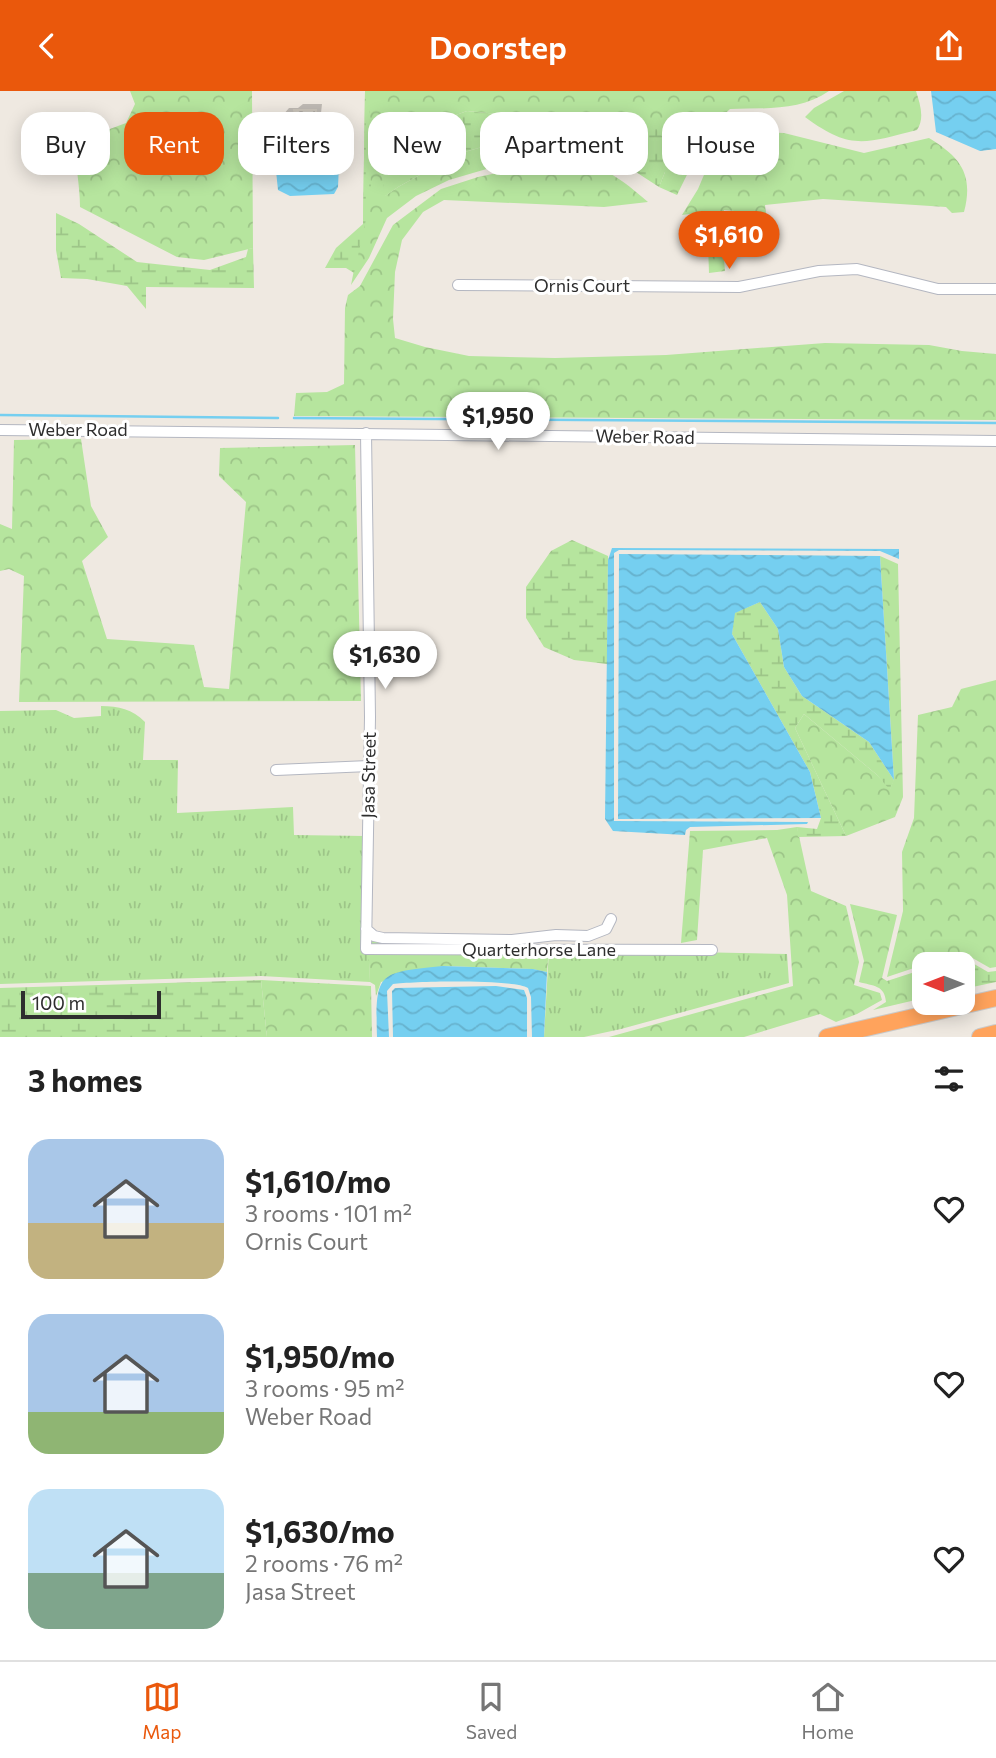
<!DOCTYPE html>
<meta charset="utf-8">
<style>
:root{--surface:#fff;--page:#f6f6f6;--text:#222;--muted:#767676;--line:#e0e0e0;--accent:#ea580c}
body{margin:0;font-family:Commissioner,sans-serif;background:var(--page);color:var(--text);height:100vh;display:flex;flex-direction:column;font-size:26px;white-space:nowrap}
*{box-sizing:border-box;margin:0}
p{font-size:23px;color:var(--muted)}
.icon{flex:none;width:38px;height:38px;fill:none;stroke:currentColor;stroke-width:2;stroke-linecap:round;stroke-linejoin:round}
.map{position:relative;height:946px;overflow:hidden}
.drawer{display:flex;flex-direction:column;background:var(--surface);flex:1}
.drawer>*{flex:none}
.hud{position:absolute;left:21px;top:21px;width:956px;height:63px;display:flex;gap:14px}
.needle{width:46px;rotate:270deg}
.buttons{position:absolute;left:912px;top:861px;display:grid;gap:14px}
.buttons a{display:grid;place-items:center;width:63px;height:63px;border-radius:14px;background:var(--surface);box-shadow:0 4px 18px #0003;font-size:35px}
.scale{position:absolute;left:21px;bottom:18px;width:140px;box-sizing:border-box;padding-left:7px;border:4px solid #2e2e2e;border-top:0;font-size:19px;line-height:24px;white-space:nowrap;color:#2e2e2e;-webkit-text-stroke:5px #fff;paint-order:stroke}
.price{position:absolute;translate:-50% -60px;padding:0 16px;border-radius:24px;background:#fff;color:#222;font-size:23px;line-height:46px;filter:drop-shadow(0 2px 4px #0008)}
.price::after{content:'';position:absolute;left:50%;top:42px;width:21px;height:16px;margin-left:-10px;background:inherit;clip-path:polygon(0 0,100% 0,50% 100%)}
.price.active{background:var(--accent);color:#fff}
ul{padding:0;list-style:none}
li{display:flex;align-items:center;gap:21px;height:175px;padding:0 28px}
li span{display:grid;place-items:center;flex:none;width:196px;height:140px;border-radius:21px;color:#555}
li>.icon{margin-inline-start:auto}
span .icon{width:84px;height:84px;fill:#fffc;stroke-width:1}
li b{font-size:30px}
h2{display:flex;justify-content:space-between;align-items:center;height:84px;padding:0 28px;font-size:30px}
.pill{padding:0 24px;border-radius:21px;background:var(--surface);box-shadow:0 4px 18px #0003;font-size:24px;line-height:63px}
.pill.active{background:var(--accent);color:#fff}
header{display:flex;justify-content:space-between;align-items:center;height:91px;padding:0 28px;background:var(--accent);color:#fff;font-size:32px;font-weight:600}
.tab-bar{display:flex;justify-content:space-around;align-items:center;height:98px;border-top:2px solid var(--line);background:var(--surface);font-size:19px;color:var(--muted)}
.tab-bar a{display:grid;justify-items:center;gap:4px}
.tab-bar .active{color:var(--accent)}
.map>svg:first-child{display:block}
.grass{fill:url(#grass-tufts)}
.forest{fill:url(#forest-crowns)}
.wetland{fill:url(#wetland-marsh)}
.water{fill:url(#water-waves)}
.shadow{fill:#0003}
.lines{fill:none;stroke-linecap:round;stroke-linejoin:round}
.stream{stroke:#75cff0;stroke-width:2.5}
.building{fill:url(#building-cross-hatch);stroke:#cbc5ba;stroke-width:2}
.minor-casing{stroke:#b4b7c1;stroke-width:12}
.highway-casing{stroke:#c9c9c9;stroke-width:18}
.minor{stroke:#fff;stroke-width:10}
.highway{stroke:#ffa35c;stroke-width:16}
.labels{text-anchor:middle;stroke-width:6;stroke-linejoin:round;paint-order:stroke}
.street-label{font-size:18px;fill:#2e2e2e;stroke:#fff}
</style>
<header><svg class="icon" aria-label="back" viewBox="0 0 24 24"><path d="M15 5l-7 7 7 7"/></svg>Doorstep<svg class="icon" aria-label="share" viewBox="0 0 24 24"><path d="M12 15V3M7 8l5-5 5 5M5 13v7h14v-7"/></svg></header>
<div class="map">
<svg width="996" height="946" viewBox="0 0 996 946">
<defs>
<pattern id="grass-tufts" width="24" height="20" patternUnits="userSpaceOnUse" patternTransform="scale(1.75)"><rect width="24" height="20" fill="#b6e59e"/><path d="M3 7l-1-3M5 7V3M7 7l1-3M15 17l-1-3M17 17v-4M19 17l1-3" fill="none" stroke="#9dc588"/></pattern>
<pattern id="forest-crowns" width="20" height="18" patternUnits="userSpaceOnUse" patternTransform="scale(1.75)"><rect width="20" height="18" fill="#b6e59e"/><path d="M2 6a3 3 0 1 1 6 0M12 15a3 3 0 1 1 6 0" fill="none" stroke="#9dc588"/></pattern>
<pattern id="wetland-marsh" width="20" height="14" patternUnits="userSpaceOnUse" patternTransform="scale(1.75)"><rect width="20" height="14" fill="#b6e59e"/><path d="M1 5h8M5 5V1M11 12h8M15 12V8" fill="none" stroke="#9dc588"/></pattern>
<pattern id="water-waves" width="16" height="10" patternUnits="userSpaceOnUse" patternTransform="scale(1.75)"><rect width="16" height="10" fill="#75cff0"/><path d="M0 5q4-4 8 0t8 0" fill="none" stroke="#66b2ce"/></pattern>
<pattern id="building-cross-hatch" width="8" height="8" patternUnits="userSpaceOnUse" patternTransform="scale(1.75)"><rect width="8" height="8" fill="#cbc7bf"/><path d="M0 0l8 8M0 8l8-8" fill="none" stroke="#afaba4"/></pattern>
</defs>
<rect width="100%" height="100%" fill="#efe9e1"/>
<!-- grass -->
<path class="grass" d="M101,615C119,615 132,618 145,631L143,669H178L177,722L293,716L294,744L365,745L370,891L261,885L0,893V620L56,619L74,627L101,625Z
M549,858L787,863L789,892L621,938L584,946H544Z"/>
<!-- forest -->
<path class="forest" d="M130,0H252L253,157L204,169L177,166L80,116C80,94 75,73 75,51L126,32L135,13Z
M365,0H829C800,20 765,17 730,18L710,37L677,104L659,96L665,81L590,22L567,24L557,29L467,20L434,32L392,65L385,105L398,96L458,63L546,37L568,38L575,50L562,59L507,72L449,89L416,105L387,127L369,167L351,194L363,134Z
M844,0H916C920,13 925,27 917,39C865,52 851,60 805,26L814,17Z
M731,40L784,42L864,62L929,47C960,66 974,83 964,121L952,122L946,116L823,108L765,114L767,132L757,134L745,121L724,119L721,134L725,180L709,182L707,125L697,122L682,124L698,98L720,46Z
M550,71C600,73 611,79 648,111L604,116L444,109L423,121L402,149L395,181L393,228L395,247L425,256L469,265L555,267L666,264L825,252L929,254L962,260L996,263V329L294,325L296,302L327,301L344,293L345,217L348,204L360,195L393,134L441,98L478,86Z
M81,348L91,415L108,446L82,470L107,548L194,554L204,596L229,598L246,411L219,385L220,357L355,354L361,610L19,611L24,485L9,478L0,480V433L12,438L14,349Z
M880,465L898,473L903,706L895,726L846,745L795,637L804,623L876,683L890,698L894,688Z
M996,589V876L990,877L962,861L887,886L903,820L902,761L914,727L918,624L952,616L961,598Z
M797,736L811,800L846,815L859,871L854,894L880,902L882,909L857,923L836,931L820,923L744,946H609L793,895L787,804L767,747L703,759L697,849L681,852L690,740L777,739Z
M850,813L897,824L882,887L887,890L924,878V907L873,919L886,911C885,894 873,895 859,891L864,870Z
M368,850L549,858L547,881L532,878L443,875L381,891L376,905L375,894L370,891Z
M261,889L371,895L372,946H267Z"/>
<!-- wetland -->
<path class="wetland" d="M365,0H369L371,107L354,182L346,177H325L336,157L363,133Z
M467,20L557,29L567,24L626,21L653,33L666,51L665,81L659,96L619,70L594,59H562L575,50L568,38L546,37L458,63L398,96L384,106C377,58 429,33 467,20Z
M56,122L79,133L137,171L210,179L246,166L248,158L253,157L254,197L146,196V218L127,195L87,188L61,187L56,159Z
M572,449L608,465L607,573L574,569L544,556L526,527V496L551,460Z
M760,511L778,538L784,576L802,605L869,651L894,689L890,699L876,683L804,623L795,637L846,745L798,746L797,736L817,738L821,727L810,681L732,543L734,522Z
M962,866L988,881L996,880V891L963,898L962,873H939Z
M261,889L267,946H0V897Z"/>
<!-- water -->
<path class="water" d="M931,0H996V58L980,60L936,41Z
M282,68L298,73L329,69L339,74L338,96L334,103L290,105L278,99L276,80L282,76Z
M612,457L899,458V468L880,460L619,459L614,462V730L808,731L807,733L690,736L686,739L685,744L613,740L605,728L608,469Z
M619,463L880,465L894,689L869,651L802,605L784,576L778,538L760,511L735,522L732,543L810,681L821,727L618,728Z
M443,875L533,878L547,881L544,946H532L531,906L528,897C512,888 415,890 393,893L387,900L389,946H377C375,879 379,882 443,875Z
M496,895L524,899L527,907V946H393L392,900L395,897Z"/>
<!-- shadow -->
<path class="shadow" d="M303,13H322L320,31L314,38L283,24L289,17H298Z"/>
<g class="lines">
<!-- stream -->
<path class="stream" d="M0,324L278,327
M294,327L996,332"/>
</g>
<!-- building -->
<path class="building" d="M294,19H316L314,40H280L281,23H295Z"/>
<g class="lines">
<defs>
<path id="minor" d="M458,194L739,196L819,180L857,178L938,198H996
M0,339L996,350
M366,342L370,626L366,858L712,859
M276,679L369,675
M366,838L374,845L383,847L512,849L556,844L588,845L606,838L611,828"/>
<path id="highway" d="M827,946L996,907
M980,946L996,942"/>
</defs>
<!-- minor casing -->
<use href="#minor" class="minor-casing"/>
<!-- highway casing -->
<use href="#highway" class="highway-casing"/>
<!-- minor -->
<use href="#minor" class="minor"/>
<!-- highway -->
<use href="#highway" class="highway"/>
</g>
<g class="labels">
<!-- street labels -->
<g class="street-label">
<text x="582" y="201">Ornis Court</text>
<text x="78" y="345">Weber Road</text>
<text transform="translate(645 346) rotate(1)" y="6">Weber Road</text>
<text transform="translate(369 684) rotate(-89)" y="6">Jasa Street</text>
<text x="539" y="865">Quarterhorse Lane</text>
</g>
</g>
</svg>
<div class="buttons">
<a><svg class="needle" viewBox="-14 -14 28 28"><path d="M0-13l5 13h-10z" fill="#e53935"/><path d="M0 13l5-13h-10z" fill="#767676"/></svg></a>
</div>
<div class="scale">100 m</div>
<b class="price active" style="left:729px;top:180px">$1,610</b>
<b class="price" style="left:498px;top:361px">$1,950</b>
<b class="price" style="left:385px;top:600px">$1,630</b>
<div class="hud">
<a class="pill">Buy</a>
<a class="pill active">Rent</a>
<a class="pill">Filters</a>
<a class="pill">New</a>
<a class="pill">Apartment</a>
<a class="pill">House</a>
</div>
</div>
<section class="drawer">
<h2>3 homes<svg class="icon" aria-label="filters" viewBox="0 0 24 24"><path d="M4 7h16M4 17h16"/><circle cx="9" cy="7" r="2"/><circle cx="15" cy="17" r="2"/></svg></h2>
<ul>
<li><span style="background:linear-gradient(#a9c7e8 60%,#c2b280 0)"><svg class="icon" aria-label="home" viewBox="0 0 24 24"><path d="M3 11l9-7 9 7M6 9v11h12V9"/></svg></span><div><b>$1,610/mo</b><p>3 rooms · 101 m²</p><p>Ornis Court</p></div><svg class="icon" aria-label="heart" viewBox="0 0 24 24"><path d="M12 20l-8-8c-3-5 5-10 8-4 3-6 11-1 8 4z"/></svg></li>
<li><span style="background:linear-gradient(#a9c7e8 70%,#8fb573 0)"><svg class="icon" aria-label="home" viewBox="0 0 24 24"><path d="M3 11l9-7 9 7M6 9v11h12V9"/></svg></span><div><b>$1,950/mo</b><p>3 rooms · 95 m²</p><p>Weber Road</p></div><svg class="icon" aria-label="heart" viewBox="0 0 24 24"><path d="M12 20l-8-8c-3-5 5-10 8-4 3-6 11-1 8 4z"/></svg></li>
<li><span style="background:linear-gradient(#bfe0f5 60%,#7fa58c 0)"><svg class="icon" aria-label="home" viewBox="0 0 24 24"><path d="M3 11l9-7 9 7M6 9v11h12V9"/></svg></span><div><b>$1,630/mo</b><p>2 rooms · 76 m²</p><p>Jasa Street</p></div><svg class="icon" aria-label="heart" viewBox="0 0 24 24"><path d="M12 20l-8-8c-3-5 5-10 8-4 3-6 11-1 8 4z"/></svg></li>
</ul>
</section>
<nav class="tab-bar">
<a class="active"><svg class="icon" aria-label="map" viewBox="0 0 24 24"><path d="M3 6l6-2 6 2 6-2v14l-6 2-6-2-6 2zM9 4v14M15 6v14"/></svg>Map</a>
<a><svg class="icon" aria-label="saved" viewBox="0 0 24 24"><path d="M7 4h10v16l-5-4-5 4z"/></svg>Saved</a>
<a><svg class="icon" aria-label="home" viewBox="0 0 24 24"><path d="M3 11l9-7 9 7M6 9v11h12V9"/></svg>Home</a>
</nav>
